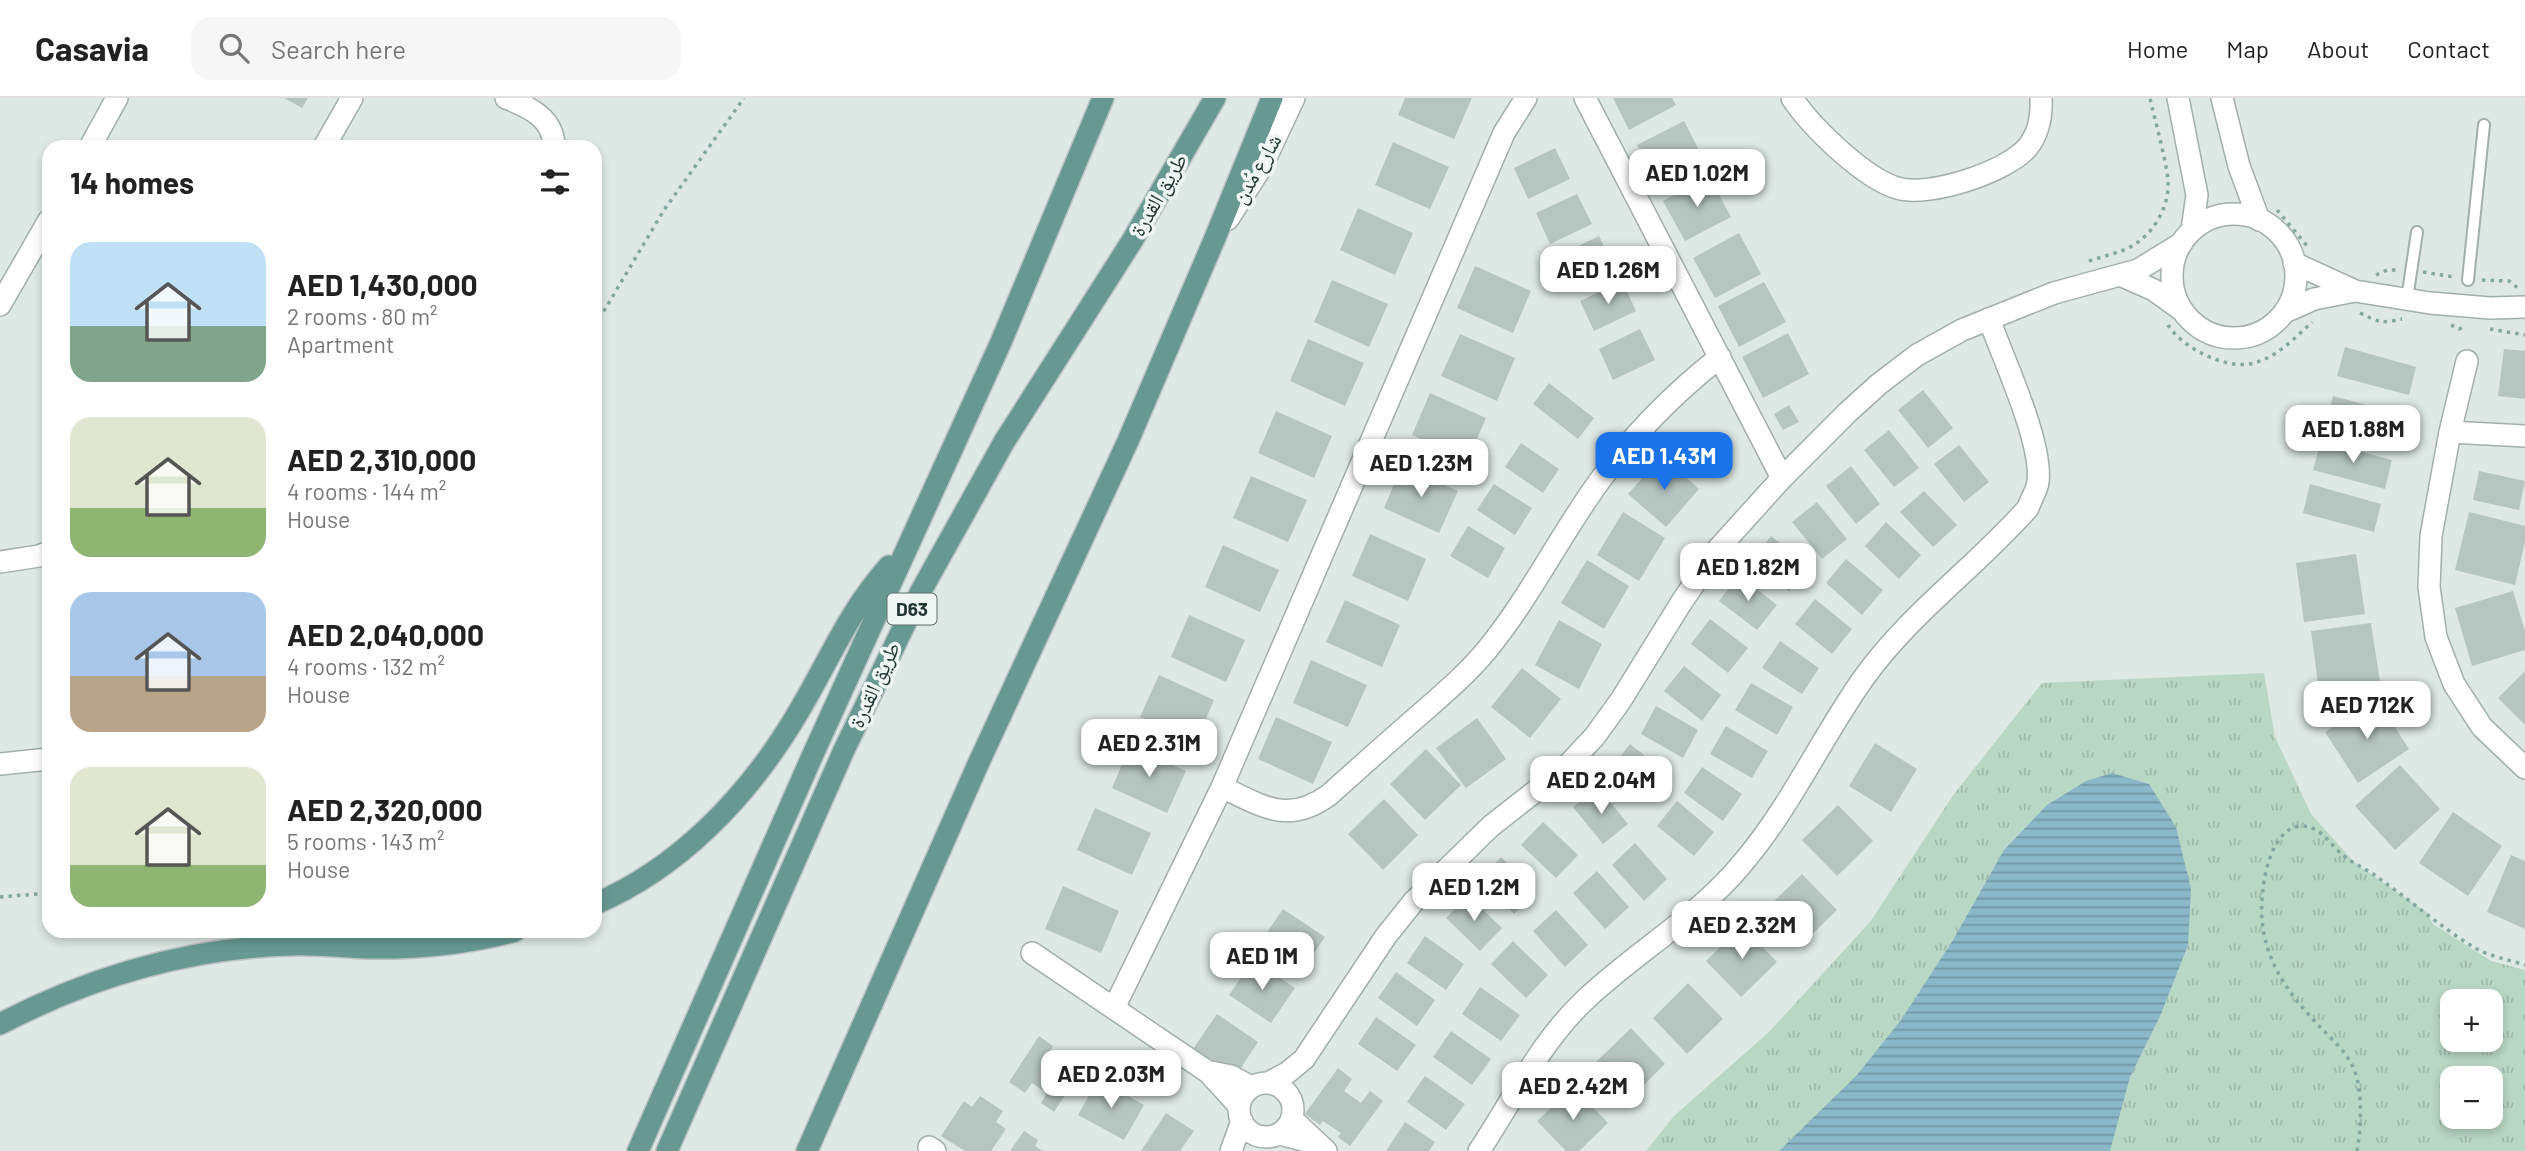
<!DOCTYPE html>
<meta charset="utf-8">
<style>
:root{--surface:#fff;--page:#f6f6f6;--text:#222;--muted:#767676;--line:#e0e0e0;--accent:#1a73e8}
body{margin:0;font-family:Barlow,"Noto Naskh Arabic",sans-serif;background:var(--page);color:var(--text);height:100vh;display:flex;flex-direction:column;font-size:26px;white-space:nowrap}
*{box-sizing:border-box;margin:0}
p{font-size:23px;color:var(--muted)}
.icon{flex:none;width:38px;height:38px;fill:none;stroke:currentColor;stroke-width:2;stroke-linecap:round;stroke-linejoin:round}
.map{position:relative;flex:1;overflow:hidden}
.drawer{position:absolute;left:42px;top:42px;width:560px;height:798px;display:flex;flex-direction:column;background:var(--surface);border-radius:21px;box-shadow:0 4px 10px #0003}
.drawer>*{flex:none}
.tools{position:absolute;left:2440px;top:891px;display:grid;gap:14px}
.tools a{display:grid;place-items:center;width:63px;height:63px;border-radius:14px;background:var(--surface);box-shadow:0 4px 10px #0003;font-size:35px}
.price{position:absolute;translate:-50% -60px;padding:0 16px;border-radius:14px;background:#fff;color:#222;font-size:23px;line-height:46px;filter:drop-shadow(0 2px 4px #0008)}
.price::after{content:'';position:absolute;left:50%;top:42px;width:21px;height:16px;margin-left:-10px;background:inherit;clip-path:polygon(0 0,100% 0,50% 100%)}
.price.current{background:var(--accent);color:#fff}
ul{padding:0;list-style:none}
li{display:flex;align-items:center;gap:21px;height:175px;padding:0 28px}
li span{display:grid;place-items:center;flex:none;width:196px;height:140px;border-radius:21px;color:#555}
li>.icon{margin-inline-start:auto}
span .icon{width:84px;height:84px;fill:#fffc;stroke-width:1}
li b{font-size:30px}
h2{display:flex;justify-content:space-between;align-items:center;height:84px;padding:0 28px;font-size:30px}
header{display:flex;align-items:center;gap:42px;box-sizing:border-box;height:98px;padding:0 35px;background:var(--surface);border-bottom:2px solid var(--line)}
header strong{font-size:33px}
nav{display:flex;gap:38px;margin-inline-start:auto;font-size:24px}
.search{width:490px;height:63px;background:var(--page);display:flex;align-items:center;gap:18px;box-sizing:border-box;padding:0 24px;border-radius:21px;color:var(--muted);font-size:26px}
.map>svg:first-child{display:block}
.grass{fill:url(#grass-tufts);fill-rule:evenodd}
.water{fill:url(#water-rules)}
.building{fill:#b7c5c1}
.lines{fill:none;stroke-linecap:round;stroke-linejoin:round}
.service-casing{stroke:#a2afac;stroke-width:14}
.minor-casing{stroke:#a2afac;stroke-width:24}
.tertiary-casing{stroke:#a2afac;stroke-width:24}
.primary-casing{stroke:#bcc3c2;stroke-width:24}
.path{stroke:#82a8a1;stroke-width:3.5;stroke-dasharray:3.5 5;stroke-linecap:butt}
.service{stroke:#fff;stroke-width:10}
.minor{stroke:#fff;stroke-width:21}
.tertiary{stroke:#fff;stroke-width:21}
.primary{stroke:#679992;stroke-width:21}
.labels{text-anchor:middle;stroke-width:7;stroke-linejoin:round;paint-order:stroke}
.shield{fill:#eef5f2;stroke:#5e6f6c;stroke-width:2}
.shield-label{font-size:19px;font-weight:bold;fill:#213633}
.street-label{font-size:21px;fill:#213633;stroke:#eef5f2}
</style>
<header>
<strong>Casavia</strong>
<div class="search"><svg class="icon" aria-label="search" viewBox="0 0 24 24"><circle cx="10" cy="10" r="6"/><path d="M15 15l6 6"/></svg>Search here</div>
<nav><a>Home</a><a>Map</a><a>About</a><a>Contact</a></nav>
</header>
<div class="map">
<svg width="2525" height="1053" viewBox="0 0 2525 1053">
<defs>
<pattern id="grass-tufts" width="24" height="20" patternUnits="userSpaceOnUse" patternTransform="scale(1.75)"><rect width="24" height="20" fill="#b9d7c5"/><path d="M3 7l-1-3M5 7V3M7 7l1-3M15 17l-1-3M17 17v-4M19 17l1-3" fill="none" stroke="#9fb9aa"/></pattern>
<pattern id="water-rules" width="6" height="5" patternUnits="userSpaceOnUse" patternTransform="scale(1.75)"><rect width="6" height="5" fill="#8bb8c8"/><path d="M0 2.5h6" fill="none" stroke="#7196a3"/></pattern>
</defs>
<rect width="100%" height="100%" fill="#dee8e5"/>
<!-- grass -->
<path class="grass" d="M2264,575L2275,639L2311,716L2355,765L2426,814L2433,826L2491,863L2525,872V1053H1646L1674,1018L1770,933L1870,824L1954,696L2042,585ZM2452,903H2490V942H2452ZM2452,980H2490V1018H2452Z"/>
<!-- water -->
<path class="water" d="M2112,675L2149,686L2176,729L2191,791L2188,847L2161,916L2130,979L2110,1053H1779L1857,977L1901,922L1953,842L2004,752L2047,707L2086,683Z"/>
<!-- building -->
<path class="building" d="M284,0H308L302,10Z
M1405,0H1472L1454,41L1398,17Z
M1613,0H1672L1676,7L1629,32Z
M1684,23L1705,64L1659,88L1637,47Z
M1393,44L1449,69L1430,111L1375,87Z
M1555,50L1570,81L1528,101L1514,70Z
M1709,78L1731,119L1685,143L1663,103Z
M1577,96L1592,126L1550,146L1536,115Z
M1358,110L1413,135L1395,177L1340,152Z
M1739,135L1761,176L1715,200L1693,160Z
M1599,138L1614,169L1572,189L1557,158Z
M1475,168L1531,193L1513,235L1457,210Z
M1332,182L1388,206L1369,249L1314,224Z
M1622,183L1636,213L1594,233L1580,203Z
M1764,184L1786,224L1739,249L1718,208Z
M1640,231L1655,262L1613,282L1599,251Z
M1788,235L1809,276L1763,300L1742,259Z
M1460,236L1515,260L1497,303L1441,278Z
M1308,241L1364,265L1345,308L1290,283Z
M2345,249L2416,269L2409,297L2337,278Z
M2504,251L2525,253V301L2498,298Z
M1549,285L1594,320L1578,341L1533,306Z
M1923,292L1953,330L1928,350L1898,312Z
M1430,295L1486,320L1468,362L1412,337Z
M2333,298L2404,317L2397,346L2325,327Z
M1789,307L1799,324L1783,332L1774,316Z
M1276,313L1332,338L1314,380L1258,355Z
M1889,332L1919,370L1894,389L1864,352Z
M2321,343L2392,362L2385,391L2313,372Z
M1521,345L1559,371L1543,395L1505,369Z
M1959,347L1989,384L1964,404L1934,366Z
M1662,358L1699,391L1666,429L1628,396Z
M1402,368L1458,393L1439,435L1384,410Z
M1851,368L1880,406L1856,426L1826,388Z
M2479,373L2525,383L2519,412L2473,402Z
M1251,378L1307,402L1288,444L1233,420Z
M1494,386L1532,410L1515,437L1477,412Z
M2310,386L2381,406L2374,434L2303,415Z
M1924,393L1957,427L1933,449L1900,414Z
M1817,404L1847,441L1822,461L1792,424Z
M1623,414L1665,440L1639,483L1597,457Z
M2469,414L2525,428V444L2515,487L2455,472Z
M1886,424L1921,457L1899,481L1865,448Z
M1468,428L1505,450L1488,480L1450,458Z
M1370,436L1426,461L1408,503L1352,478Z
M1771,438L1808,468L1789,493L1751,464Z
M1223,447L1279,472L1260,514L1205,489Z
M2356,456L2365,516L2304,524L2296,465Z
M1846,461L1883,492L1862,517L1826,485Z
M1587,462L1629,488L1604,531L1561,505Z
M1739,477L1777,507L1757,532L1719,503Z
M2513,493L2525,533V552L2472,568L2455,510Z
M1815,501L1852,531L1832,556L1795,526Z
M1345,502L1400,527L1382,569L1326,544Z
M1189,517L1245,542L1226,584L1171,559Z
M1710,521L1748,550L1728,575L1691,546Z
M1559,522L1602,546L1579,591L1535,567Z
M2371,525L2380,584L2319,593L2311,533Z
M1780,543L1819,570L1802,596L1762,570Z
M1311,562L1367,587L1348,629L1293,605Z
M1684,568L1721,597L1702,623L1664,593Z
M1522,570L1561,601L1530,640L1491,609Z
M2525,573V627L2498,600Z
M1159,577L1214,602L1196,644L1140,619Z
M1751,585L1793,609L1777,637L1735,612Z
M2377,601L2409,651L2358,685L2325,634Z
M1656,608L1698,632L1683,660L1641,636Z
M1276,619L1332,644L1313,686L1258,661Z
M1477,620L1506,661L1466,690L1436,650Z
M1726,628L1768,653L1752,680L1710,656Z
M1875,645L1917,671L1891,714L1849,688Z
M1630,646L1668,676L1648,701L1610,671Z
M1130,648L1186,673L1167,715L1112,690Z
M1426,651L1461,687L1425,722L1390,686Z
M2400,667L2440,711L2395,752L2355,708Z
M1702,669L1742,696L1723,723L1684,695Z
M1598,689L1628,726L1603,746L1573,709Z
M1384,701L1418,737L1383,772L1348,736Z
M1677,703L1714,734L1694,758L1657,728Z
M1838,707L1873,743L1837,778L1802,742Z
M1095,710L1151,735L1132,777L1077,752Z
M2453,714L2502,748L2468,798L2419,765Z
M1543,724L1578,757L1556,780L1521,747Z
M1635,745L1667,781L1644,803L1612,767Z
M2511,757L2525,763V831L2487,814Z
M1501,759L1536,793L1514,816L1480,782Z
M1597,773L1629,809L1605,831L1573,795Z
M1802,776L1837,812L1801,847L1766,811Z
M1063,788L1119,813L1101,855L1045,831Z
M1468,797L1502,830L1480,853L1446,820Z
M1283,811L1325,839L1301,874L1259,846Z
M1556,812L1588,847L1565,869L1533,833Z
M1742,828L1777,864L1741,899L1706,863Z
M1425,838L1464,866L1446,892L1407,865Z
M1513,843L1548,877L1526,900L1491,866Z
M1253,862L1295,890L1271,925L1229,897Z
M1396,874L1435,902L1417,928L1378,900Z
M1688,885L1723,921L1687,956L1653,920Z
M1480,889L1520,917L1501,943L1462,916Z
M1217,916L1258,944L1235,979L1193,951Z
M1376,919L1416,947L1397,973L1358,946Z
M1631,930L1665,966L1630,1001L1595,965Z
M1451,933L1491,961L1472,987L1433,959Z
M1039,938L1053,948L1050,953L1067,965L1071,959L1084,968L1054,1014L1041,1005L1047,995L1032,985L1025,995L1009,984Z
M1338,970L1352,981L1344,993L1361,1005L1370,993L1383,1003L1350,1048L1338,1039L1341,1035L1323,1023L1320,1027L1305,1016Z
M1425,978L1465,1006L1446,1032L1407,1004Z
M1098,981L1144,1007L1124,1042L1078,1017Z
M1573,989L1608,1025L1579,1053H1566L1537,1023Z
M980,998L1003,1013L996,1024L1006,1031L991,1053H965L941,1038L964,1003L972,1009Z
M1166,1015L1194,1033L1180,1053H1141Z
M1405,1024L1435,1044L1429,1053H1386Z
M1024,1033L1038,1042L1035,1048L1043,1053H1010Z"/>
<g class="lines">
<defs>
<path id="service" d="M2468,182L2484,27
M2407,201L2417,134"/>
<path id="minor" d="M506,0C529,9 554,20 554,49
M1585,0L1782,380
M1792,0C1811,29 1864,80 1897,90C1928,100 2006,74 2027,50C2039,35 2042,19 2041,0
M90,49L117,0
M324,49L352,0
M0,207L49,122
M2467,263L2450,334L2431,438L2429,489L2436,539L2454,586L2482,629L2525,670
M2450,334L2525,338
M0,464L39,458L49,454
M0,666L49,661
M1222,689C1262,708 1288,727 1329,697C1358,671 1387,645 1417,619C1441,598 1465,578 1486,553C1529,501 1559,439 1598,385C1633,336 1673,296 1720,259
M1032,855L1208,974L1239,1008
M1114,910L1222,689L1504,35L1526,0
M1211,974L1231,978L1251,989
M1292,1021L1326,1053
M1280,1036L1314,1045
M929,1049L935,1053
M1479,1053C1513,1002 1540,944 1585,902C1635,854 1697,820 1741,767C1790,710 1820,642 1863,581C1909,516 1976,469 2028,410C2031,401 2037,392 2038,384C2043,345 2003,260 1989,221"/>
<path id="tertiary" d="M2178,0L2197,97L2192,132
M2222,0L2239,68L2259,122
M2172 178a62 62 0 1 1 124 0a62 62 0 1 1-124 0Z
M1228,121L1262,68L1294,0
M2294,165L2355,193L2430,205L2490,210L2525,209
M2122,178L2154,192L2183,213
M2285,214L2314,201L2355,193
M1268,985L1287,975L1304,961L1386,838L1414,803L1491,728L1565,670L1595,638L1621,602L1681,505L1717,452L1782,380L1848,314L1879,286L1917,257L1962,232L2054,195L2138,172L2182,145
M1239 1012a27 27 0 1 1 54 0a27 27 0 1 1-54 0Z
M1231,1053L1242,1023"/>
<path id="primary" d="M595,806C679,770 746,700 793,623C826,570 846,516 889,468
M0,926C92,878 188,850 291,847C317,846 341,849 366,850C416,851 467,846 515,833
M638,1053L814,654L1001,244L1103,0
M667,1053L844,652L921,493L1004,344L1132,143L1215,0
M807,1053L979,664L1128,343L1215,140L1272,0"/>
</defs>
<!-- service casing -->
<use href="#service" class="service-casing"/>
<!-- minor casing -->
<use href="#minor" class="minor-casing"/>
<!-- tertiary casing -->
<use href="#tertiary" class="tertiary-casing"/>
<!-- primary casing -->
<use href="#primary" class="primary-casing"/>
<!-- path -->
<path class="path" d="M2277,112L2308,149
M2089,163C2101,159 2114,156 2126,151C2149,141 2166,116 2168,91C2170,74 2154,20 2150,0
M2423,174L2454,179
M2376,177L2387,172H2398
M2482,182L2509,183L2518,190
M2360,215C2379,224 2380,226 2402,221
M2168,227C2182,250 2228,273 2254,265C2277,259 2295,240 2312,224
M2451,227L2459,231L2466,228
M595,228L664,112L744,0
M2490,231L2525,237
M0,799L49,795
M2357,1053C2361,1030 2363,996 2355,974C2349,957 2335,944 2323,932C2283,891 2255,851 2263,791C2265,771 2275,728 2302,728C2321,728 2331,748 2344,758C2355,767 2369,772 2380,781C2411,803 2442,830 2475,850C2489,858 2509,862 2525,867"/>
<!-- service -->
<use href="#service" class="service"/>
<!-- minor -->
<use href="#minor" class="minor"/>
<!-- tertiary -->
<use href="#tertiary" class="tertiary"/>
<!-- primary -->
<use href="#primary" class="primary"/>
</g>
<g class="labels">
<!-- shield labels -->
<rect class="shield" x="887.5" y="495.5" width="49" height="31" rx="5"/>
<g class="shield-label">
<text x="912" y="518">D63</text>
</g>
<!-- street labels -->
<g class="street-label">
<text transform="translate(1257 71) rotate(-60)" y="7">شارع مُدن</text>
<text transform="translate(1159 97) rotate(-60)" y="7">طريق القدرة</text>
<text transform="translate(875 587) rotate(-65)" y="7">طريق القدرة</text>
</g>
</g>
</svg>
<div class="tools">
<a>+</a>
<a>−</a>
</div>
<b class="price" style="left:1697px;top:111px">AED 1.02M</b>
<b class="price" style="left:1608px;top:208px">AED 1.26M</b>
<b class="price" style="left:2353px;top:367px">AED 1.88M</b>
<b class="price current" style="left:1664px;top:394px">AED 1.43M</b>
<b class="price" style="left:1421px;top:401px">AED 1.23M</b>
<b class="price" style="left:1748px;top:505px">AED 1.82M</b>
<b class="price" style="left:2367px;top:643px">AED 712K</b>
<b class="price" style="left:1149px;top:681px">AED 2.31M</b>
<b class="price" style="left:1601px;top:718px">AED 2.04M</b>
<b class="price" style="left:1474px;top:825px">AED 1.2M</b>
<b class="price" style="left:1742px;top:863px">AED 2.32M</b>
<b class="price" style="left:1262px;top:894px">AED 1M</b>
<b class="price" style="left:1111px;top:1012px">AED 2.03M</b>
<b class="price" style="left:1573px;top:1024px">AED 2.42M</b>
<section class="drawer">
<h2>14 homes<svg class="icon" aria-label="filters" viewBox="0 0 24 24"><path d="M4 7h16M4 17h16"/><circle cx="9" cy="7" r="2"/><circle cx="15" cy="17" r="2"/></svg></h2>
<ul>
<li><span style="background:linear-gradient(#bfe0f5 60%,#7fa58c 0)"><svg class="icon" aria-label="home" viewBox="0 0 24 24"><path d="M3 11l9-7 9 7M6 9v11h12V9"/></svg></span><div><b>AED 1,430,000</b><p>2 rooms · 80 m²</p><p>Apartment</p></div></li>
<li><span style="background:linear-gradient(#dfe7d0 65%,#8fb573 0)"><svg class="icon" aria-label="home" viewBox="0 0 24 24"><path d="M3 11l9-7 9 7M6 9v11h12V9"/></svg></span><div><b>AED 2,310,000</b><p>4 rooms · 144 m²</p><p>House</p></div></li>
<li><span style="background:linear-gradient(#a9c7e8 60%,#b9a48a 0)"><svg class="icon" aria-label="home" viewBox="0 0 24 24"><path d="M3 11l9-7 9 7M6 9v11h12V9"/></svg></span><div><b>AED 2,040,000</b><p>4 rooms · 132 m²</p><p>House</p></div></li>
<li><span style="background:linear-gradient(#dfe7d0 70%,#8fb573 0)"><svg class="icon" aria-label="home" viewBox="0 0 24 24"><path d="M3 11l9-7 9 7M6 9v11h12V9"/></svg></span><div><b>AED 2,320,000</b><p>5 rooms · 143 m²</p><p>House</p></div></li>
</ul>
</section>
</div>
